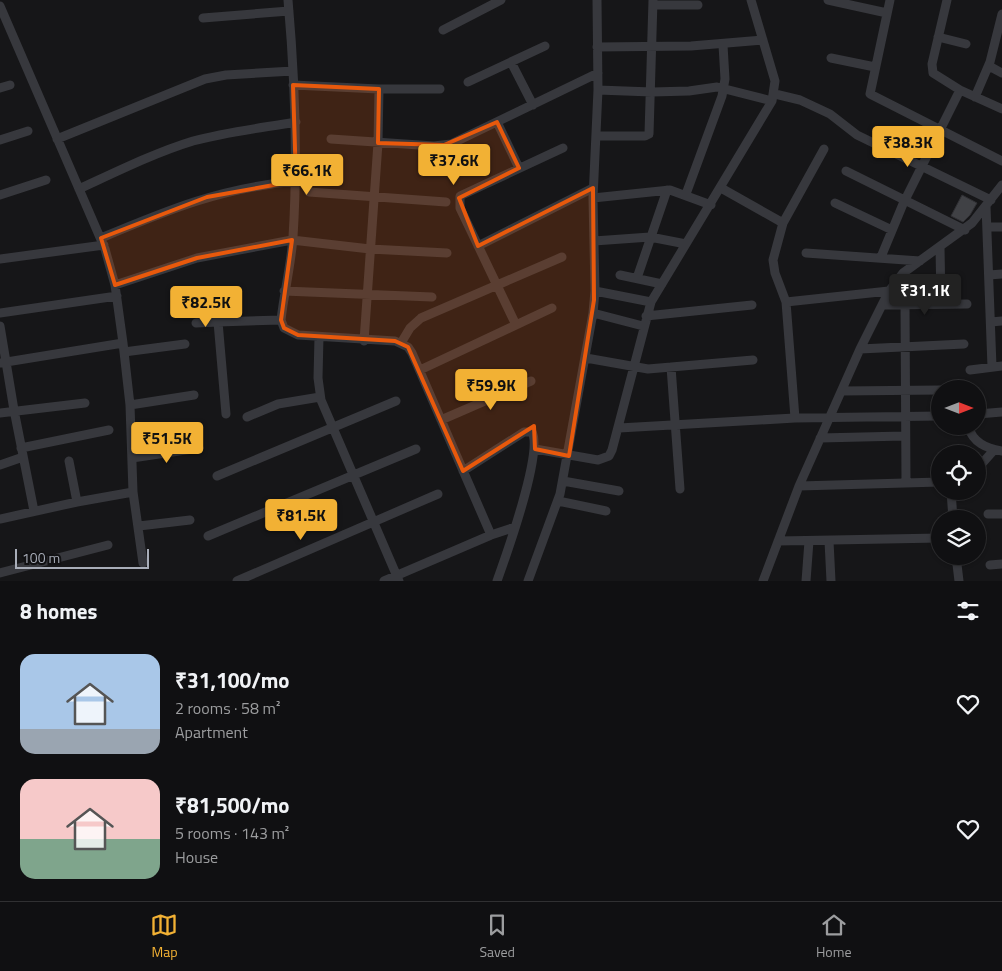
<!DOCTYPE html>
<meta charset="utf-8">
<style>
:root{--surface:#101012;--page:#19191b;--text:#f1f3f6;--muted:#9c9d9f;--line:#303032;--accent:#f2b134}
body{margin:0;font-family:"Titillium Web",sans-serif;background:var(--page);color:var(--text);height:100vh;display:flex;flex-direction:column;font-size:19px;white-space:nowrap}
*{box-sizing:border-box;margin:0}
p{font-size:16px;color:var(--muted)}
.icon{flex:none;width:28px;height:28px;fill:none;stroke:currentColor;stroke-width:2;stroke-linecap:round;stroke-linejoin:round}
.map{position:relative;height:581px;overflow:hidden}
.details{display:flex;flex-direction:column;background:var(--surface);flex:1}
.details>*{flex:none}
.needle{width:32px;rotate:90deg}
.buttons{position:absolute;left:931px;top:380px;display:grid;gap:10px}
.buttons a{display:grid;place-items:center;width:55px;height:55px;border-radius:50%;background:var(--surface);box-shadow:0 1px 4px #0004,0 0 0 1px var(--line);font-size:25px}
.scale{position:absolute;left:15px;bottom:12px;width:134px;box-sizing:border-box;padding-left:5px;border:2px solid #a8adb8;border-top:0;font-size:14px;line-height:18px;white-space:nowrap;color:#a8adb8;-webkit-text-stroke:4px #111113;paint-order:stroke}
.price{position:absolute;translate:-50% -42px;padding:0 11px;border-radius:5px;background:var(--accent);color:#111;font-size:16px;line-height:32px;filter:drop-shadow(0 1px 2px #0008)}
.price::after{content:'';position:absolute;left:50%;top:30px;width:15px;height:11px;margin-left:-8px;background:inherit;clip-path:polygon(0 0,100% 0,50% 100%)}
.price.current{background:#222;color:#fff}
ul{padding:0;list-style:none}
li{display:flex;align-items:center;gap:15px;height:125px;padding:0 20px}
li span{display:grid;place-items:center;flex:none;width:140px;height:100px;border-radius:15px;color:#555}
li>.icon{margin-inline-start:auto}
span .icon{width:60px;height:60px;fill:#fffc;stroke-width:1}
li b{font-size:21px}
h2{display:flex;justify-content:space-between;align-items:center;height:60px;padding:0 20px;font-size:21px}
.tabs{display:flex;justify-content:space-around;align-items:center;height:70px;border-top:1px solid var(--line);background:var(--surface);font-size:14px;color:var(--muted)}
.tabs a{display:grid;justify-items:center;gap:2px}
.tabs .current{color:var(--accent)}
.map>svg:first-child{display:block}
.building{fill:#404145;stroke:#303034}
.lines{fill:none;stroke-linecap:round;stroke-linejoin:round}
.minor{stroke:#37383d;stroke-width:9}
.marked{fill:#e8590c;fill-opacity:0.2;stroke:#e8590c;stroke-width:4;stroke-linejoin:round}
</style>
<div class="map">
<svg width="1002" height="581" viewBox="0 0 1002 581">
<rect width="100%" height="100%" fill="#161618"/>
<!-- building -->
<path class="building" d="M962,195L977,203L970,215L963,222L951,216Z"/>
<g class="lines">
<!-- minor -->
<path class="minor" d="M288,0C295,79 298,158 293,237C291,265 284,293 281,320L284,328L298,335L395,341L408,347L412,353L491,535
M828,0L887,13
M890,0L870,94L1002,161
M947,0L932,64L933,73L960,90L1002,109
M653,5H698
M0,6L105,249L115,285L123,343L130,405L133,492L143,563
M203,18L289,11
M443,30L501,0
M938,37L966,44
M597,47L691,46L763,40
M831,58L875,67
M511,62L533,105
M989,66L1002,73
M468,82L545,46
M293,85L379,89H440
M0,88L10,85
M598,90L652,92L689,91L717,87L772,101
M775,94L800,100L830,114L857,135L991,200
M975,97L990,62L1002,14
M497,122L519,168
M596,136H645L649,134L653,0
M57,139L205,79L226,75L293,71
M331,139L434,146L451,144L598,73
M0,140L28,131
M846,171L965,230
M721,188L783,223
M79,189C116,172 154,153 193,141C227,132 261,128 296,122
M309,192L446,202
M686,194L722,96L725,79L723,45
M0,195L46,180
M593,198L670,190L711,205
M835,203L892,230
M986,206L992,367
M987,227H1002
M101,238C170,209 221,188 296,181
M594,241L650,237L686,244
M478,246L593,188
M940,247L941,304
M806,253L920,261
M881,257L903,204L960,90
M0,259L104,245
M903,273L905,305L906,483
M620,275L662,284
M989,275L1002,274
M637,278L667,190
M115,285L197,258L292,240L370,249L447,253
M284,291L432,297
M595,291L651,302
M786,302L889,291
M882,305L967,304
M0,313L117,296
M593,313L643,326
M646,316L752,305
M991,322L1002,321
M196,323L218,322
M516,325L460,208V196L563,148
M0,326L14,410L34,511
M319,337L318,378L321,400L399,581
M364,341L378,143L379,89
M401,343L410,328L421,318L562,257
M860,349L964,344
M124,352L185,344
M586,358L648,369L753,360
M0,363L123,343
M671,367L680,489
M420,370L552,308
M970,370L1002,366
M964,389H967
M842,391L940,390
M130,405L194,395
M0,413L85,403
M226,414L218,322L281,320
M978,414L1002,412
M247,417L278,404L320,397
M795,418L786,302L775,273L773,260L783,223L824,149
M441,420L531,381
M968,426C973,443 986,448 1002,451
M619,428L795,418L940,416
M820,438L904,436
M21,448L109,430
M535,449L598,460L609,456L612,450L651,302L772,101L775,81L751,0
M132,458L199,448
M69,461L77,502
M0,465L23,457
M978,468L994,450
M463,471L524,432H532C543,452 506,556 497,581
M217,476L396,401
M563,481L619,491
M799,486L940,482
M951,491L953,519
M558,501L606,511
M988,514H1002
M0,519L77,502L133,492
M139,526L190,520
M208,536L416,449
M778,541L940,538
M829,541L831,581
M956,556L959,581
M990,565L1002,564
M0,573L108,545
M237,581L438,494
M384,581L491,535L515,527
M528,581L560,494L593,313L595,291L593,198L598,90L597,0
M763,581L799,486L860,349L889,291L903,273L972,223L1002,185
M806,581L809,541"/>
</g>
<!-- marked area -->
<path class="marked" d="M293,85L379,89L378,143L444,145L497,122L519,168L459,198L478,246L593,188L594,300L569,456L535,449L534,426L463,471L408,347L395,341L298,335L284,328L281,320L292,240L197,258L115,285L101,238L207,197L296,181Z"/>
</svg>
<div class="buttons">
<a><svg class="needle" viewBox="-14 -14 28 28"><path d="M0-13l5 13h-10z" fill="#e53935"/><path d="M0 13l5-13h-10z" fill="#9c9d9f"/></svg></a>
<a><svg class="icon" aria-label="locate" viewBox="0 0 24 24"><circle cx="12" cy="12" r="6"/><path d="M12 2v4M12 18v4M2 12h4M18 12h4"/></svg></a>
<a><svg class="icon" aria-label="layers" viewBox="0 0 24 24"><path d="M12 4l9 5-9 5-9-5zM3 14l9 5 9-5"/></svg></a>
</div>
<div class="scale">100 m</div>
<b class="price" style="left:908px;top:168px">₹38.3K</b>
<b class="price" style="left:454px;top:186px">₹37.6K</b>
<b class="price" style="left:307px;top:196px">₹66.1K</b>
<b class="price current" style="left:925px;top:316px">₹31.1K</b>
<b class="price" style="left:206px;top:328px">₹82.5K</b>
<b class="price" style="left:491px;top:411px">₹59.9K</b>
<b class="price" style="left:167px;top:464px">₹51.5K</b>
<b class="price" style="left:301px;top:541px">₹81.5K</b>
</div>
<section class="details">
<h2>8 homes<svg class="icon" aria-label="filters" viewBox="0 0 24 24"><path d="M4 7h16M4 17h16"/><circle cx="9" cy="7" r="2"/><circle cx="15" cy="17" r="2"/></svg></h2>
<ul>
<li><span style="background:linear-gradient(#a9c7e8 75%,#9aa5b1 0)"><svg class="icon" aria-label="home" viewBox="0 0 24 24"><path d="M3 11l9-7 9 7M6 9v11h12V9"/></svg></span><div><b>₹31,100/mo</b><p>2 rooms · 58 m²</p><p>Apartment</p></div><svg class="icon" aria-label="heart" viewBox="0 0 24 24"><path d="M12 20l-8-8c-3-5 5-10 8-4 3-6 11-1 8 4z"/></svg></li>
<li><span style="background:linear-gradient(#f6c9c9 60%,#7fa58c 0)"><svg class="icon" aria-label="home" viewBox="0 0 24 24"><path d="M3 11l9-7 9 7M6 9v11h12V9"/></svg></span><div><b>₹81,500/mo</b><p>5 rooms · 143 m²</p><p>House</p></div><svg class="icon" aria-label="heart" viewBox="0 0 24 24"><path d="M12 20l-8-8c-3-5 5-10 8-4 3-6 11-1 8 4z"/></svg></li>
</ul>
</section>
<nav class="tabs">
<a class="current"><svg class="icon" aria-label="map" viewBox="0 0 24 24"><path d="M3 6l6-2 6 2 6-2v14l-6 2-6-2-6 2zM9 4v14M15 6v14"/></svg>Map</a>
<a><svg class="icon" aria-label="saved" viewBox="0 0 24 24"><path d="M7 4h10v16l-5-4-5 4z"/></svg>Saved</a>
<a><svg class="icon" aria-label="home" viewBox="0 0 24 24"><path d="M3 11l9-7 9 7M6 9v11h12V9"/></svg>Home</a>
</nav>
